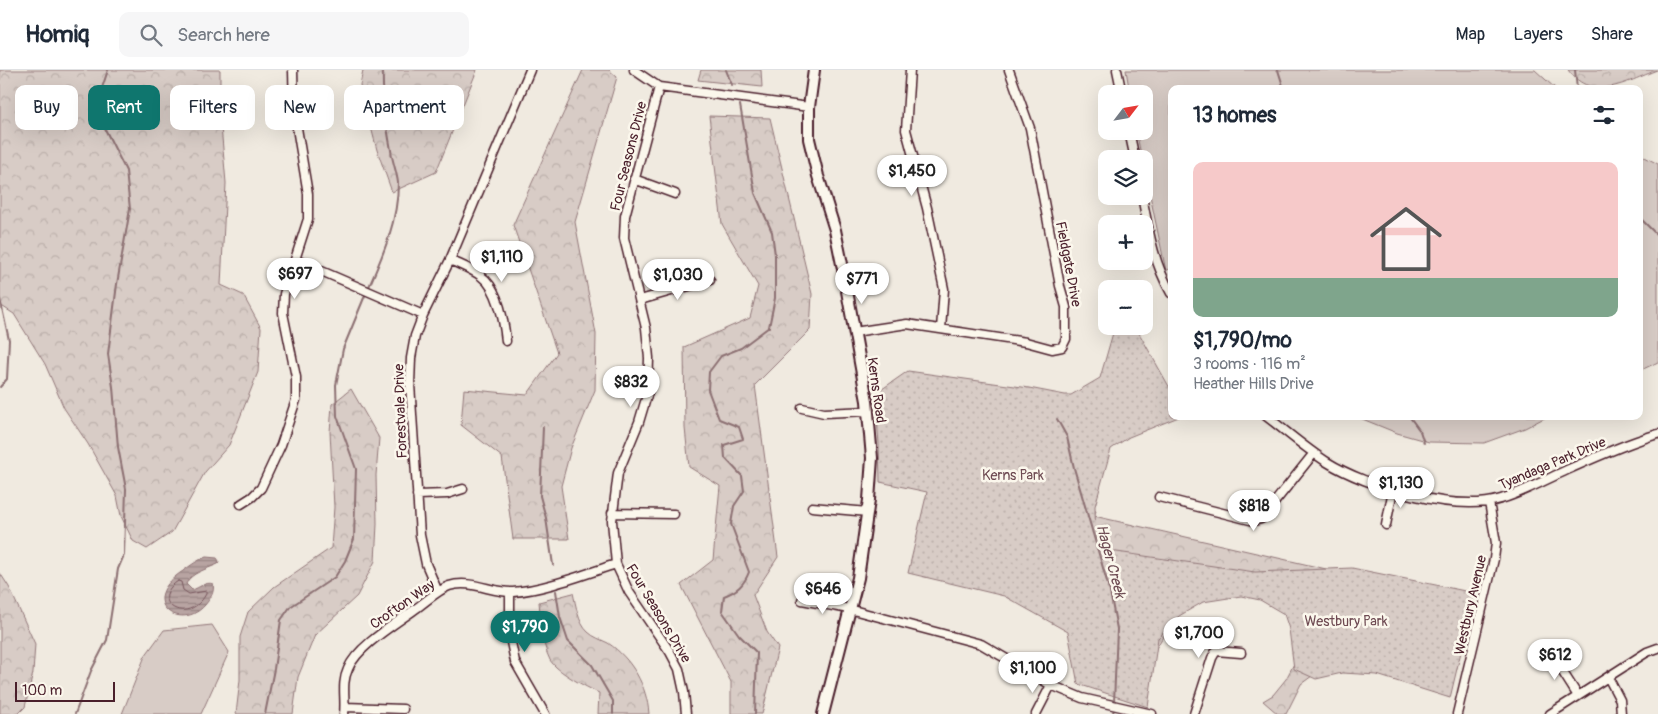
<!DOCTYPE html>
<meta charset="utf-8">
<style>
:root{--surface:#fff;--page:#f6f6f7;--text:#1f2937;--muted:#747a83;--line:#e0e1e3;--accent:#0f766e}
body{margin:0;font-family:Pangolin,sans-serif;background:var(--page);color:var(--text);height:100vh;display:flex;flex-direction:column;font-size:19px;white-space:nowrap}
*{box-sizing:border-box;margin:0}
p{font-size:16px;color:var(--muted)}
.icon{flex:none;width:28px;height:28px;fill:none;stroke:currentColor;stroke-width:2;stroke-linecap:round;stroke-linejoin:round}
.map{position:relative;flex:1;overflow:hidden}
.panel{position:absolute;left:1168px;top:15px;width:475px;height:335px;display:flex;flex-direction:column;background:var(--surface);border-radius:10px;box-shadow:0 5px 20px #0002}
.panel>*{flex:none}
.guide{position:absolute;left:15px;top:15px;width:475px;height:45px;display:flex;gap:10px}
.needle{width:32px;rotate:59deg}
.tools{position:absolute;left:1098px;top:15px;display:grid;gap:10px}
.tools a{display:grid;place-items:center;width:55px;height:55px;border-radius:10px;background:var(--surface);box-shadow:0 5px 20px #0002;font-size:25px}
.scale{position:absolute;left:15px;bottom:12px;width:100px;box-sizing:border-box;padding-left:5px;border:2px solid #4a1f2b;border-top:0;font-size:14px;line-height:18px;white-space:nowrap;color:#4a1f2b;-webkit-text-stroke:4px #fbf7ec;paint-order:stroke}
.price{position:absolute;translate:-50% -42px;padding:0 11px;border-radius:18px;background:#fff;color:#222;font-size:16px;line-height:32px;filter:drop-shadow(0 1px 2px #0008)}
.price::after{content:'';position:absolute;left:50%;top:30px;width:15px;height:11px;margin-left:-8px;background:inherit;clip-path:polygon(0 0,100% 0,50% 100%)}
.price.selected{background:var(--accent);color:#fff}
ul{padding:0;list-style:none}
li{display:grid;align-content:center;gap:10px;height:265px;padding:0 25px}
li+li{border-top:1px solid var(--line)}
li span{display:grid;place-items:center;height:155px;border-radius:10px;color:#555}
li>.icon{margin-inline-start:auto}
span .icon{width:90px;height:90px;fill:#fffc;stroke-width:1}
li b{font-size:21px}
h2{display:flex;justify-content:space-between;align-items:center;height:60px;padding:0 25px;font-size:21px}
.pill{padding:0 18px;border-radius:10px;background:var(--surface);box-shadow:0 5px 20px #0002;font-size:18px;line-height:45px}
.pill.selected{background:var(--accent);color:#fff}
header{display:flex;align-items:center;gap:30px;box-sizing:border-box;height:70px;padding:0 25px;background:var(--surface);border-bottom:1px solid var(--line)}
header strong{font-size:24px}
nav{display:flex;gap:28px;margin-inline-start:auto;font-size:18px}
.search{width:350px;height:45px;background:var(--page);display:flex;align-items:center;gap:12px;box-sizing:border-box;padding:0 18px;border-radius:10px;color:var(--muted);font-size:19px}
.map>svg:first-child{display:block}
.green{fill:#d8ccc6;stroke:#917678}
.forest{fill:url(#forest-crowns);stroke:#917678}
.park{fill:url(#park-dots);stroke:#917678}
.water{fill:url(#water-rules);stroke:#8c6f72}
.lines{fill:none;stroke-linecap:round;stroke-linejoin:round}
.shore{stroke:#76545b;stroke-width:1}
.stream{stroke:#8c6f72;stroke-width:2}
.minor-casing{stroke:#4a1f2b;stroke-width:11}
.tertiary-casing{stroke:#4a1f2b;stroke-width:14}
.minor{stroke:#fbf7ec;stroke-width:8}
.tertiary{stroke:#fbf7ec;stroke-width:10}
.labels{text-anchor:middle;stroke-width:5;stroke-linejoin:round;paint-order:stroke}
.street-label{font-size:14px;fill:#4a1f2b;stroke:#fbf7ec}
.park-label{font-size:14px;fill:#6e4a52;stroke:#fbf7ec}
.water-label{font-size:15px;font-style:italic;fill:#704e55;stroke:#fbf7ec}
</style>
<header>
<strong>Homiq</strong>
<div class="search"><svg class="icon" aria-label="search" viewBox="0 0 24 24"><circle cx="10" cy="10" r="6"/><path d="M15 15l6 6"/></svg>Search here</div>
<nav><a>Map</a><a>Layers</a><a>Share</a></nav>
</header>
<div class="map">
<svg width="1658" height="644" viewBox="0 0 1658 644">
<defs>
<pattern id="forest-crowns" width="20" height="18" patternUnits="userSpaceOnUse" patternTransform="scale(1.25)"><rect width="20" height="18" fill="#d8ccc6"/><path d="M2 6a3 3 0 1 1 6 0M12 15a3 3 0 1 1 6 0" fill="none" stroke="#bbafaa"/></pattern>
<pattern id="park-dots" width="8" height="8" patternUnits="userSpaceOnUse" patternTransform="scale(1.25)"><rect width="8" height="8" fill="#d8ccc6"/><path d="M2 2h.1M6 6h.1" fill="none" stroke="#bbafaa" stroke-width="1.8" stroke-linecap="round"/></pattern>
<pattern id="water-rules" width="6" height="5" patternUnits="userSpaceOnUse" patternTransform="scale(1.25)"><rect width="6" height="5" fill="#b8a4a2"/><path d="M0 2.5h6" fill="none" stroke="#988584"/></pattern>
</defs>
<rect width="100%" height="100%" fill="#f0eae0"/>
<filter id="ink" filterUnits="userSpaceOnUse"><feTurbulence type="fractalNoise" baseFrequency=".02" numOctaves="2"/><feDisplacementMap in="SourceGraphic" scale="10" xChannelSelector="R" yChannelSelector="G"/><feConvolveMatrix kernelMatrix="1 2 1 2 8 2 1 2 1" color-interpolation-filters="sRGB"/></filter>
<g filter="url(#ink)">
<!-- green -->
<path class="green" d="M1126,0H1535L1556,19H1171V198L1166,201L1144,97V89H1142L1136,61H1144V24H1130Z
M1639,84L1658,94V292L1639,301Z
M1355,346H1548L1525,358L1484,373L1429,372L1397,363Z
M212,555L229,582L201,644H122L145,586L164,560Z"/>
<!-- forest -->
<path class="forest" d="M0,0H220V45L226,113L221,215L243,225L261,258L258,302L229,375L205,402L172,462L147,479L133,471L121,446L117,426L88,374L64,338L45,294L14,244L0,235Z
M363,0H477L436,102L392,122L377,80L360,15Z
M583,0H609L617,7L575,152L596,264L595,320L571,378L561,416L569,469H513L502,387L461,355L464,319L527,325L557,283L513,155Z
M701,0H761L762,17L698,10Z
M1568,0H1657C1626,12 1593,33 1568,0Z
M709,46L770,48L812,224L810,260L755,315L778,487L753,525L767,562L778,578L762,644H731V612L681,515L713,490L720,416L689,397L685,358L684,277L750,248L758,216L722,154Z
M351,319L379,368L376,405L377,454L375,491L357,526L315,565L298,607L293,644H236L240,610V567L248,542L274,517L331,478L334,437L330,362L332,334Z
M1088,439L1096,441L1094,446L1427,522L1301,614L1286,644H1278L1263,631L1273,625L1286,609L1298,586L1295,556L1275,529L1243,519L1199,522L1176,545L1155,580L1089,607Z
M0,503L9,517L35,574L33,603L25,637L18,644H0Z
M573,523C576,535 578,553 588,562C593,567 602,570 608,573C632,589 647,616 649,644H598L599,623C586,617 557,602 550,590C541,572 541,550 539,532Z"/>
<!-- park -->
<path class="park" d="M1115,256H1135L1171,320V346H1181L1129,367L1111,379L1095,436L1096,479L1255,502L1352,498L1475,523L1450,628L1377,605L1342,603L1316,609L1294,599L1289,559L1284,544L1260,530L1241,526L1203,532L1179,546L1158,568L1148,637L1078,614L1068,562L1004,526L908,503L927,422L880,412L879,373L875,324L908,301L1029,318L1065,325H1071L1100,308Z"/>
<!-- water -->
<path class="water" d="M206,487L217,488L219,491L218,494C207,499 190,503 186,514L192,520C199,518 206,511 213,514C215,522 210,529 205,535C181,563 135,532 183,501C191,495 198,490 206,487Z"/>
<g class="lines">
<!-- shore -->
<path class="shore" d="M178,511L181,512L183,520L189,524L206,521V524C187,558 147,531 178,511Z"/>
<!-- stream -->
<path class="stream" d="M726,0L732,15
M1278,0L1284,19
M1575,0L1577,19
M740,35L755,123L772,162L775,185V228L769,257L741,278L721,286L709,302L708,320L719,349L739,357L743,369L724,375L725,388L742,406L744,421L734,436L731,454L749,502C744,515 737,521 724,526L722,541L739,565L757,583L755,644
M1639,147L1658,166
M368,219C383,185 398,151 398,113C397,102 392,91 391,80C386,54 382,26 383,0
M0,229L9,270L7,309L0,317
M1409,346L1420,361L1424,373
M1057,349L1067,367L1074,398L1110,522L1117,559L1114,633
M543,357L540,426L546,448L553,495
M556,521L560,547L568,571L592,595L613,631V644
M75,644L91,601L107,570L118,499L124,485L126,419L118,377L113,317L108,284L117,214L130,139L126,101L105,59L102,18L108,0
M265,644L274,599L281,550L290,537L335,507L345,491L354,469L356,399L337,346L336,315L343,279L366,223
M1113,644L1114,637"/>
<defs>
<path id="minor" d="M634,0L659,17L809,37
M910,0L906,60L927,138L944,219L941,259
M1117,0L1122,24
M659,17L625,146L624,168L646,258L649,288L648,322L639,352L618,403L612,451L616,494L629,522L670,582L679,599L684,622L686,644
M1129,61L1135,89
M634,109L675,124
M1142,126C1149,162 1153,191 1171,223
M296,190L423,245
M450,190C460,195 472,199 481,206C498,218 504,251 506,271
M640,230L710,210
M854,262L907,254L1026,272L1052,279L1062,277L1066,269V237L1060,216L1030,58L1009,0
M802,338L824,343L868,341
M1266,346C1286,361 1305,378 1327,392C1367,417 1455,443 1501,429C1524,422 1545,410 1567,400C1596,387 1627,373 1658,364
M417,425L447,424L463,419
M1159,427L1254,451L1261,449L1266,443L1314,383
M241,434L252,427L261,418L281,375L296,330V307L283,243L284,224L308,149V124L294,40L293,0
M812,437L868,442
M612,443L674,444
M1386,455L1393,420
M438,522L426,494L420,465L410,314L411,288L415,266L423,245L450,190L530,0
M510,522V567L515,592L545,644
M802,530L849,539L981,574L1051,615L1082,628L1152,644
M1552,585L1578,626
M1608,607L1620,630L1621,644
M345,637L403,639
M344,644C346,628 341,614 348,599C357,576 398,552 418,537C428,530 438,520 449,516C471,509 492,523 513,522C544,520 585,504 616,494
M1036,644L1051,615
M1194,644L1212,588L1216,581L1241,583
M1457,644L1494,489L1496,473L1489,432
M1550,644L1647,582L1658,578"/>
<path id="tertiary" d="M814,0L809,37V69L818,106L835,160L843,199L867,331L872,388L869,430L858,508L823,644"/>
</defs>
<!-- minor casing -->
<use href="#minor" class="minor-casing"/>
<!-- tertiary casing -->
<use href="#tertiary" class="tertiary-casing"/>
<!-- minor -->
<use href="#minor" class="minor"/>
<!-- tertiary -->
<use href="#tertiary" class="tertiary"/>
</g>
</g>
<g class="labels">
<!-- street labels -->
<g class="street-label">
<text transform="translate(628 86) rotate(-76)" y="5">Four Seasons Drive</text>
<text transform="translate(1069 194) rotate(79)" y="5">Fieldgate Drive</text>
<text transform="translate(877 320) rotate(82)" y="5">Kerns Road</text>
<text transform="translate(400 341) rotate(-92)" y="5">Forestvale Drive</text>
<text transform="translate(1552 393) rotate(-23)" y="5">Tyandaga Park Drive</text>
<text transform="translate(402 534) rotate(-35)" y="5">Crofton Way</text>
<text transform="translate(1470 535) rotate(-77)" y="5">Westbury Avenue</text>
<text transform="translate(659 543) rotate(59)" y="5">Four Seasons Drive</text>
</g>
<!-- park labels -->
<g class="park-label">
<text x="1013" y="410">Kerns Park</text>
<text x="1346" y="556">Westbury Park</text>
</g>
<!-- water labels -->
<g class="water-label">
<text transform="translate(1111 491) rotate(75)" y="5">Hager Creek</text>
</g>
</g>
</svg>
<div class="tools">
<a><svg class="needle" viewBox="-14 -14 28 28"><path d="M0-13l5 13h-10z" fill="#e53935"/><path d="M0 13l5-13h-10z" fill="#747a83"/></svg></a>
<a><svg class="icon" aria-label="layers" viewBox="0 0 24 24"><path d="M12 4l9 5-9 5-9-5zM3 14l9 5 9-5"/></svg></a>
<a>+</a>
<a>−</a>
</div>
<div class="scale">100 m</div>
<b class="price" style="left:912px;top:127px">$1,450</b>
<b class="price" style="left:502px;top:213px">$1,110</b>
<b class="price" style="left:295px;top:230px">$697</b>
<b class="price" style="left:678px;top:231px">$1,030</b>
<b class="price" style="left:862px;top:235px">$771</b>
<b class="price" style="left:631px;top:338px">$832</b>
<b class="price" style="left:1401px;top:439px">$1,130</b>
<b class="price" style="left:1254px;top:462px">$818</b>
<b class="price" style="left:823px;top:545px">$646</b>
<b class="price selected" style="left:525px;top:583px">$1,790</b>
<b class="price" style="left:1199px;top:589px">$1,700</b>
<b class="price" style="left:1555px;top:611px">$612</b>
<b class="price" style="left:1033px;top:624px">$1,100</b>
<div class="guide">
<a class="pill">Buy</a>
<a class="pill selected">Rent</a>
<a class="pill">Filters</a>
<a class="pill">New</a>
<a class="pill">Apartment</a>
</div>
<section class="panel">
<h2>13 homes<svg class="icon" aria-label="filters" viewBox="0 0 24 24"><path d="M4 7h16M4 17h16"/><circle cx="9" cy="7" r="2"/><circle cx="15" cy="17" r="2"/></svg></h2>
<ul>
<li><span style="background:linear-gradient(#f6c9c9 75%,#7fa58c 0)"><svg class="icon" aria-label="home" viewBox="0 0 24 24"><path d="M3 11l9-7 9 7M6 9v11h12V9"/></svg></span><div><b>$1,790/mo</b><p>3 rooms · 116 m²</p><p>Heather Hills Drive</p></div></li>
</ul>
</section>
</div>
